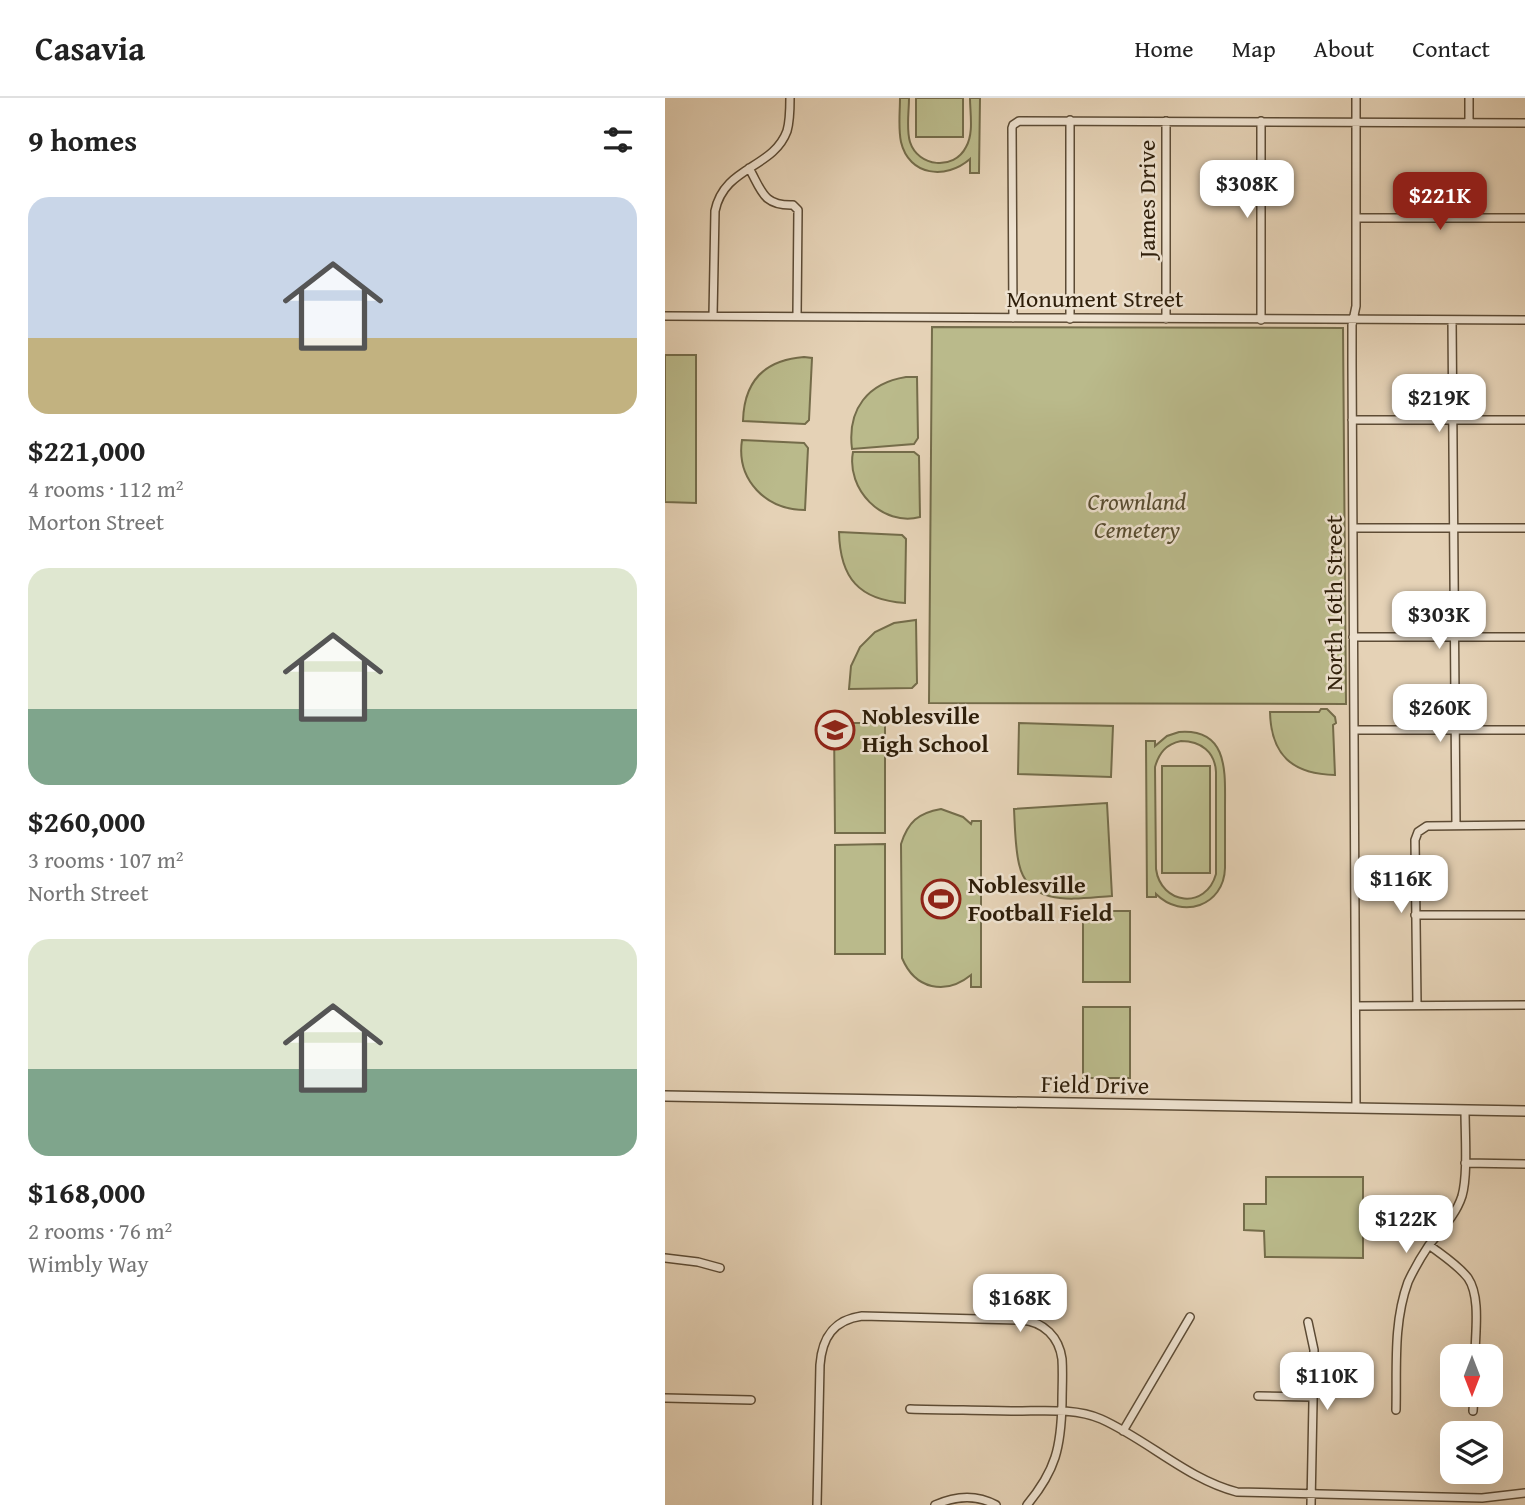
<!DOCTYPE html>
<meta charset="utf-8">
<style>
:root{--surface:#fff;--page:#f2f2f2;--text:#222;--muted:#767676;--line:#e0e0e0;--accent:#8f2418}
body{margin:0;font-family:"Gentium Book Plus",serif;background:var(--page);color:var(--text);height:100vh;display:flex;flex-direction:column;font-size:26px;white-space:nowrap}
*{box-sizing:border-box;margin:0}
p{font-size:23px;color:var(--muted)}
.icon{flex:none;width:38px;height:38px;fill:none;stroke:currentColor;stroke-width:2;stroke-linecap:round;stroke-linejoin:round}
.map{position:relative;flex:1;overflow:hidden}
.details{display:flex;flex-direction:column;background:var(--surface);width:665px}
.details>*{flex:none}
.needle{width:46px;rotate:180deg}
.tools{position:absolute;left:775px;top:1246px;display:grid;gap:14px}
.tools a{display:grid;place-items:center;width:63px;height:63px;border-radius:14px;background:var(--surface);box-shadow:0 7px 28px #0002;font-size:35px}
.price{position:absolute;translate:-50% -60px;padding:0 16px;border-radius:14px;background:#fff;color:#222;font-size:23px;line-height:46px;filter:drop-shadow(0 2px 4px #0008)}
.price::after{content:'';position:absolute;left:50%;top:42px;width:21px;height:16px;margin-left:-10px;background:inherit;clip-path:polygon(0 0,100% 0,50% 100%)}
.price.selected{background:var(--accent);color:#fff}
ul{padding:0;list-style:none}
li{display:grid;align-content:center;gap:14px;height:371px;padding:0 28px}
li span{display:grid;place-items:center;height:217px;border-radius:21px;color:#555}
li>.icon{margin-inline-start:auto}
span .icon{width:126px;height:126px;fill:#fffc;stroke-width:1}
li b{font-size:30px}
h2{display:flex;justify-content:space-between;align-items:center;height:84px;padding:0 28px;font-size:30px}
header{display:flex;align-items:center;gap:42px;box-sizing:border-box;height:98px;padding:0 35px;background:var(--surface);border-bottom:2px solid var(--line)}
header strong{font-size:33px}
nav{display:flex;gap:38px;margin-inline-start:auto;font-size:24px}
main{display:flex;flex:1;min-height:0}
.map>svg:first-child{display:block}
.green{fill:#baba8b;stroke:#746c4a;stroke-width:2;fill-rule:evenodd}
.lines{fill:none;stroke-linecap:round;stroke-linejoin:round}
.minor-casing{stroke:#5c4b35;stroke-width:10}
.tertiary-casing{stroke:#5c4b35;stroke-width:12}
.minor{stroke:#eee2d0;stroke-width:7}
.tertiary{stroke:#eee2d0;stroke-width:9}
.labels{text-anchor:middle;stroke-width:5;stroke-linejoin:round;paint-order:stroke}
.street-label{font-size:24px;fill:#2e1e0a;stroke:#eee2d0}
.park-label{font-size:24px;font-style:italic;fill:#584d31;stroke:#eee2d0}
.poi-label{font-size:24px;font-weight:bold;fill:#2e1e0a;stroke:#eee2d0;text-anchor:start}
</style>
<header>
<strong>Casavia</strong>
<nav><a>Home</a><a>Map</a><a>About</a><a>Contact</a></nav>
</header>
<main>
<section class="details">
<h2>9 homes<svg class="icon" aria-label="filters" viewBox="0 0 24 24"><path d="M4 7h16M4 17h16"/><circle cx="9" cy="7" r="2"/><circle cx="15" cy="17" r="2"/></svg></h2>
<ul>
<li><span style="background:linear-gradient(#c9d6e8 65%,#c2b280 0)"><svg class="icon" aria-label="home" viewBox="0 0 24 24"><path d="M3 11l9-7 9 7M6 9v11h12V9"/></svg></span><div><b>$221,000</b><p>4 rooms · 112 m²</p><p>Morton Street</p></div></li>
<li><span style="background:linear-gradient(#dfe7d0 65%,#7fa58c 0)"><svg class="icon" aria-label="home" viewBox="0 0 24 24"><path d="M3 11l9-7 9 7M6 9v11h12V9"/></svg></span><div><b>$260,000</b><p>3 rooms · 107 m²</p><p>North Street</p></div></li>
<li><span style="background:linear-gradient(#dfe7d0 60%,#7fa58c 0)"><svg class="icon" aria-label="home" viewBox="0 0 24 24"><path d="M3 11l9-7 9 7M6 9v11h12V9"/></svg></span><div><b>$168,000</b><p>2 rooms · 76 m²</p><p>Wimbly Way</p></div></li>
</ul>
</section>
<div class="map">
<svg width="860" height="1407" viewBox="0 0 860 1407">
<rect width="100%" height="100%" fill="#e5d2b6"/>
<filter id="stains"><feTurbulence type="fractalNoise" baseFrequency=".00286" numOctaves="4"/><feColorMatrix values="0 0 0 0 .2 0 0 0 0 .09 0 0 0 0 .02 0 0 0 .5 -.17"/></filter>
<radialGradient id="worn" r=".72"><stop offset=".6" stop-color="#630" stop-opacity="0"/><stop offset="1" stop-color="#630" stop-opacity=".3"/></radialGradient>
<!-- green -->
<path class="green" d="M235,0H244C244,14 241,31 245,44C253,69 289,73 301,49C309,35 305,15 305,0H315L314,75H305V61C281,82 244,78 236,44C233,30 235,14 235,0Z
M251,0H298V39H251Z
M267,229L678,230L681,606L264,605Z
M0,257H31V405L0,404Z
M139,259L147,260L144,322L140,326L78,323C79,283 99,262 139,259Z
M241,279H252L253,340L249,346L187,351C182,311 203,285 241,279Z
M77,342L139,345L143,350L140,412C101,412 71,382 77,342Z
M188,354H249L254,358L255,419C217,429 181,391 188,354Z
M174,434L237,437L241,441L240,505C194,502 175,480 174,434Z
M251,522L252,585L247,590L184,591L186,568L195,549L210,534L229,525Z
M656,611H662L670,619L671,625L668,627L670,677C627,676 606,657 605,614H654Z
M169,625H220V735H170Z
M354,625L448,628L446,679L353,676Z
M514,634C564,630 560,675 560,709C560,730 560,750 560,770C559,808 517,822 491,796V799H482L481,643H490V648L502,638ZM516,643C536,643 550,654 551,674V776C541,812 496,807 491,771L490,669C494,655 501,646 516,643Z
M497,668H545V775H497Z
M442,705L447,798C413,800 364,811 354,766C350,749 350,729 349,711Z
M276,711L298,719L306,726L307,723H316V889H306V877C280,898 250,891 237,860L236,746C243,724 253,715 276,711Z
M220,746V856H170V747Z
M418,813H465V884H418Z
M418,909H465V980H418Z
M601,1079H698V1160L600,1159L599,1133L579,1132V1106H601Z"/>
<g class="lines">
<defs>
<path id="minor" d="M691,0V208L687,227V266L691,1010
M501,23V221
M596,23V222
M804,25V0
M84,70C97,93 98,108 128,107L133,112L132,218
M691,120H860
M0,218L860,222
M48,218L50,113C59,68 108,71 122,33C125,23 125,11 125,0
M348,220L347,30L348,27L354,23L860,25
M405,221V22
M787,222L791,727
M687,322H860
M688,430H860
M688,539H860
M689,632H860
M750,817H860
M752,907L750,742L753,734L762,728L860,727
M691,908L860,907
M800,1065L860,1066
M764,1147C777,1157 793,1167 803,1180C816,1199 810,1236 810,1258
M0,1160L33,1164L55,1170
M643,1224L649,1252L646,1407
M593,1298L648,1299
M0,1300L86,1302
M245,1311C280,1312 316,1312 351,1313C379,1313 410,1310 436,1321C483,1342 522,1381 572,1394L817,1400L860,1395
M731,1312C732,1270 728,1225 743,1184C749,1171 756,1159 764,1147C776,1132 791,1117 797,1098C803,1077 800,1036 800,1012
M808,1313L809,1297
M458,1333L525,1219
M152,1407L155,1267C157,1240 168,1222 197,1218L357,1222C379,1224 394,1239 397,1261C398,1276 397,1290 397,1305C396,1349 391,1372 362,1407
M270,1407C290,1398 311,1396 331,1407"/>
<path id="tertiary" d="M0,998L860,1013"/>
</defs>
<!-- minor casing -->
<use href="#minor" class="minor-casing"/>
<!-- tertiary casing -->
<use href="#tertiary" class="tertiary-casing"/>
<!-- minor -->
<use href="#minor" class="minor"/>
<!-- tertiary -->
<use href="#tertiary" class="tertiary"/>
</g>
<!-- icons -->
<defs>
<symbol id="school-ring" viewBox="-11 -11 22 22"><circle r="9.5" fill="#eee2d0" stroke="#8f2418" stroke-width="1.5"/><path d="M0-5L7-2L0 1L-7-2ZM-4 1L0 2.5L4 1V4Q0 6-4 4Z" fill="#8f2418"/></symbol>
<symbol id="stadium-ring" viewBox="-11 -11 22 22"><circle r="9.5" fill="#eee2d0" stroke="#8f2418" stroke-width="1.5"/><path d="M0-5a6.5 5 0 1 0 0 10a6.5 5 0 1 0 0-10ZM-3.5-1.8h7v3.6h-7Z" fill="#8f2418"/></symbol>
</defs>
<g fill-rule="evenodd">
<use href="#school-ring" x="148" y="610" width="44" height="44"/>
<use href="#stadium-ring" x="254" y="779" width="44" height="44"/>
</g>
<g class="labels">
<!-- street labels -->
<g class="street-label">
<text transform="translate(482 101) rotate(-90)" y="8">James Drive</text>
<text x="430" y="209">Monument Street</text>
<text transform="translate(669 505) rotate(-90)" y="8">North 16th Street</text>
<text transform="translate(430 987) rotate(1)" y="8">Field Drive</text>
</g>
<!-- park labels -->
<g class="park-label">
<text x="472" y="412">Crownland<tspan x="472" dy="28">Cemetery</tspan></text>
</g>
<!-- poi labels -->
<g class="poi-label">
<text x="197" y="626">Noblesville<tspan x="197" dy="28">High School</tspan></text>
<text x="303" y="795">Noblesville<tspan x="303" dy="28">Football Field</tspan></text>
</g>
</g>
<rect width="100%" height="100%" filter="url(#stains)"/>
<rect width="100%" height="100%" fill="url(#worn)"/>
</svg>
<div class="tools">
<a><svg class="needle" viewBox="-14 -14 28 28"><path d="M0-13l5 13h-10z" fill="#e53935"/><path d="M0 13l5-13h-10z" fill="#767676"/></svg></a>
<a><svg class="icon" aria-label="layers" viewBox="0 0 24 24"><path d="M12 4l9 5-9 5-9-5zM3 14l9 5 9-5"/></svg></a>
</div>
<b class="price" style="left:582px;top:122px">$308K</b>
<b class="price selected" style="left:775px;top:134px">$221K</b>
<b class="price" style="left:774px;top:336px">$219K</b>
<b class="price" style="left:774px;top:553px">$303K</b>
<b class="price" style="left:775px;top:646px">$260K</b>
<b class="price" style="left:736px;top:817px">$116K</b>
<b class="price" style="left:741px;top:1157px">$122K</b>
<b class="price" style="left:355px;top:1236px">$168K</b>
<b class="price" style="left:662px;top:1314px">$110K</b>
</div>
</main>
